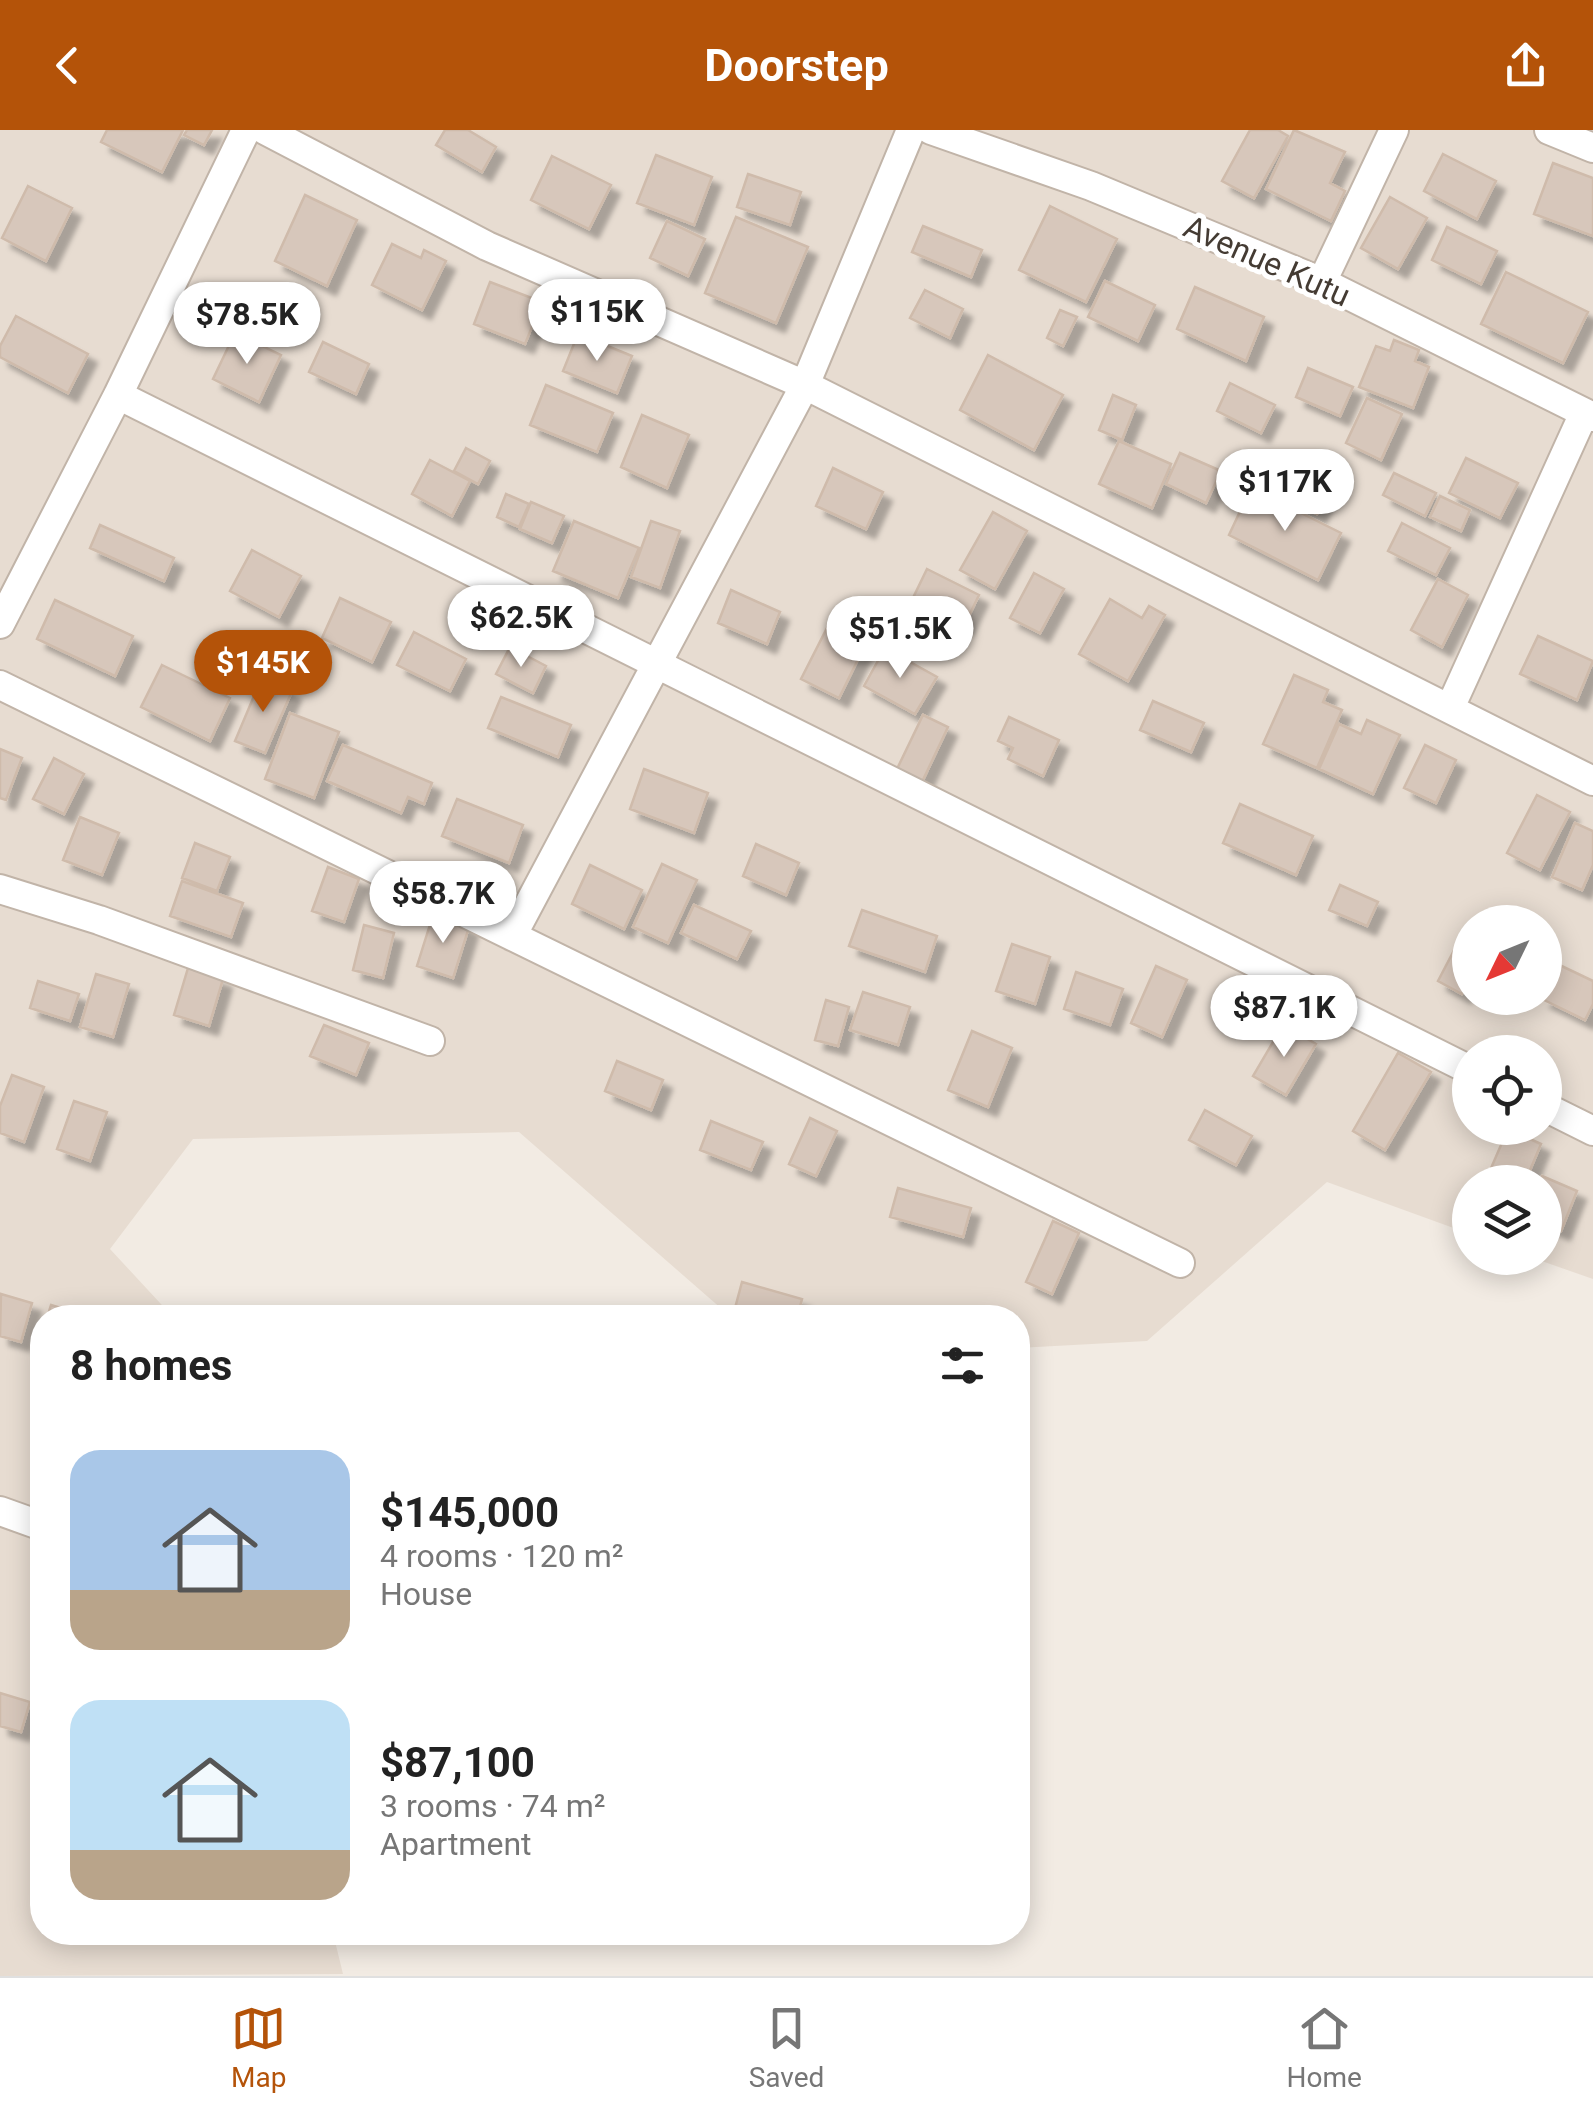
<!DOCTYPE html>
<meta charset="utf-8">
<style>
:root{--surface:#fff;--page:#f2f2f2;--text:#222;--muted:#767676;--line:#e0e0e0;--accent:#b45309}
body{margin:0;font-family:Roboto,sans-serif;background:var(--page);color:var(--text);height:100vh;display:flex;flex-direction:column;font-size:38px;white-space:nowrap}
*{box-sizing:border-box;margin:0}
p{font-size:32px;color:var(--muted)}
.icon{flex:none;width:55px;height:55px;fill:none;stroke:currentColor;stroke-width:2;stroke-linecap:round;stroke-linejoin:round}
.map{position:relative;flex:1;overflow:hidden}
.details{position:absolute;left:30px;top:1175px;width:1000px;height:640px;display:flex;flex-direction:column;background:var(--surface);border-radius:40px;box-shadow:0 5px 25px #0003}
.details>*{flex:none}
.needle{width:65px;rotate:227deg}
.tools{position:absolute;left:1452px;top:775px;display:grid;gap:20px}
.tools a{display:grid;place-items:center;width:110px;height:110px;border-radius:50%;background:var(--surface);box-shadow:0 5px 25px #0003;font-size:50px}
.price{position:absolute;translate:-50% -85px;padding:0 22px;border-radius:35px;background:#fff;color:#222;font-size:32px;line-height:65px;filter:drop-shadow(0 2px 5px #0008)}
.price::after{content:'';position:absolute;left:50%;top:60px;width:30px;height:22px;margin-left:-15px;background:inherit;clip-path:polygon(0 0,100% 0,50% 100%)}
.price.active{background:var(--accent);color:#fff}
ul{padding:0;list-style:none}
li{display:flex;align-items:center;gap:30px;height:250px;padding:0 40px}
li span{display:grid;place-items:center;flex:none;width:280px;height:200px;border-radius:30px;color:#555}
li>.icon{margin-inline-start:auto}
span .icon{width:120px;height:120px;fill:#fffc;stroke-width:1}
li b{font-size:42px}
h2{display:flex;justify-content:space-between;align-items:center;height:120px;padding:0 40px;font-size:42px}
header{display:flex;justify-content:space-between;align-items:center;height:130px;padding:0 40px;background:var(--accent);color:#fff;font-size:45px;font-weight:700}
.tabs{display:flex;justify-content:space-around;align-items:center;height:140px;border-top:2px solid var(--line);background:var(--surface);font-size:28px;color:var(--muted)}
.tabs a{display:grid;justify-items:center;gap:5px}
.tabs .active{color:var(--accent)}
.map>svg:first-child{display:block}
.residential{fill:#e7dcd1;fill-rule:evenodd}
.building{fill:#d7c7bb;stroke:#cfbbab;stroke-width:2.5;filter:url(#shadow)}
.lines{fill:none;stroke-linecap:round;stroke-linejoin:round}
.street-casing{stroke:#c1b4a8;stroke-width:32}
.street{stroke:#fff;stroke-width:28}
.labels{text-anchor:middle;stroke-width:10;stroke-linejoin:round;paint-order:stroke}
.street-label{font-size:32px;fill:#443b33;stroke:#fff}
</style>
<header><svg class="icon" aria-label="back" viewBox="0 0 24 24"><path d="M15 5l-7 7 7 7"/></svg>Doorstep<svg class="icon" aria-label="share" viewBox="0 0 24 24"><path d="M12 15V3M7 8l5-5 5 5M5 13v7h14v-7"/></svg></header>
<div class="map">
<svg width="1593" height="1846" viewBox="0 0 1593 1846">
<defs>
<filter id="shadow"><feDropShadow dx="9" dy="9" stdDeviation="2.5" flood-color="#0004"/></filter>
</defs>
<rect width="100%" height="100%" fill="#f2ebe3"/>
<!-- residential -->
<path class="residential" d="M0,0H1593V1149L1533,1128H1545V1052H1470V1104L1327,1052L1147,1211L1018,1218V1188L731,1187L519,1002L193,1009L110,1119L173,1187L42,1188V1802L333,1803L343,1844L0,1846ZM1470,792H1545V868H1470ZM1470,922H1545V998H1470Z"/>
<!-- building -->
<path class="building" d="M107,0H183L162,42L101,12Z
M187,0H212L204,15L184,5Z
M445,0H468L496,17L482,42L436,15Z
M1250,0H1278L1288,6L1254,68L1222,51Z
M1294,0L1345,22L1330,53L1345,61L1331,91L1266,59Z
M1443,24L1496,51L1477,89L1424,61Z
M656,25L712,47L694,95L637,73Z
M552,26L611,55L589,99L531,70Z
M1553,33L1593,48V106L1534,84Z
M748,44L801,62L790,95L737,77Z
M28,56L72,78L46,131L2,108Z
M305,65L357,90L327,156L275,131Z
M1390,67L1427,88L1398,139L1361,118Z
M1050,76L1117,109L1086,172L1019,140Z
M736,87L808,117L776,193L705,163Z
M667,91L705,109L688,146L650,128Z
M923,96L982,120L971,147L912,122Z
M1447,97L1497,121L1481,154L1432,130Z
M392,114L421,128L424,120L446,131L422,180L372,155Z
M1506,142L1588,182L1563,233L1481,194Z
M1105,151L1155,175L1138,211L1088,187Z
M490,152L542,172L525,214L474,194Z
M1195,157L1264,187L1246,231L1177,199Z
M925,160L963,179L950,208L910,188Z
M1060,180L1077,187L1063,216L1047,208Z
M16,186L88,224L68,263L0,227V216Z
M235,203L281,225L259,272L213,249Z
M578,204L632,226L617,263L563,241Z
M1394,210L1419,220L1415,231L1429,237L1413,278L1359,257L1376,216L1390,221Z
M323,212L369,234L356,264L309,242Z
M988,225L1063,265L1034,320L960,280Z
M1308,238L1353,257L1340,286L1296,267Z
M1230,253L1275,275L1261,303L1217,281Z
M546,255L613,283L597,322L530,295Z
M1113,265L1136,275L1122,310L1099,300Z
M1367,268L1402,284L1381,330L1346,313Z
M642,285L689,305L667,358L621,337Z
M1119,311L1171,334L1152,378L1099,354Z
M466,318L490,331L478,354L454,341Z
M1180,323L1221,341L1206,373L1166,354Z
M1466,328L1518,353L1500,388L1449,363Z
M430,330L470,351L452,386L412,364Z
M1261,330L1328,360L1317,384L1250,353Z
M833,338L883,362L866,399L816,376Z
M1394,343L1436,363L1425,386L1383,365Z
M1251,358L1341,403L1318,450L1229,405Z
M506,364L529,374L519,397L497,387Z
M1440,366L1470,380L1461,401L1430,387Z
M531,372L564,386L552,413L520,399Z
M993,382L1027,401L995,459L960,440Z
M574,391L639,418L618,468L553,441Z
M651,391L680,401L660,458L631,447Z
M1402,393L1450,418L1436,445L1388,421Z
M100,395L174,428L164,451L90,418Z
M252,420L301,446L279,487L230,461Z
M927,439L979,465L964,496L912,470Z
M1034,443L1064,459L1040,503L1010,488Z
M1438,449L1468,465L1442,517L1411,500Z
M731,460L780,482L767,514L718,493Z
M340,468L391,492L372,532L322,508Z
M1110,469L1142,488L1149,476L1165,485L1128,551L1079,524Z
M55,470L133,506L115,546L37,509Z
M828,496L865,515L839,568L801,549Z
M414,502L466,529L450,561L397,535Z
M1538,506L1593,531L1577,570L1520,544Z
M510,517L546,536L533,563L496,544Z
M885,518L937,547L915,584L864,556Z
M162,535L230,568L210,611L141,577Z
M1294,545L1328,560L1323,572L1342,580L1317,638L1263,614Z
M262,547L292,561L265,623L235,611Z
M501,567L571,595L558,627L488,598Z
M1153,571L1204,593L1191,622L1140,600Z
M290,583L339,602L314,668L265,649Z
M923,585L948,597L922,652L897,639Z
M1009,587L1059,610L1043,646L1008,629L1013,618L998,611Z
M1367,590L1400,605L1373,664L1319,639L1339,594L1361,604Z
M343,615L432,653L424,674L408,667L401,683L327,651Z
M1425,615L1456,630L1436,673L1404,658Z
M0,619L22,628L6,670L0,668Z
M54,628L84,644L64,684L33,669Z
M644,639L708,663L694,703L630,679Z
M1537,665L1570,682L1540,740L1507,723Z
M457,669L523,695L509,733L442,706Z
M1240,674L1313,706L1296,745L1223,713Z
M80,687L119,703L102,745L63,730Z
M1575,693L1593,701V735L1582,760L1552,747Z
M195,713L230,727L217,761L182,748Z
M756,714L799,733L786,765L743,746Z
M662,734L697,750L668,813L633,797Z
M590,735L642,760L624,799L572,774Z
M328,737L359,749L344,792L312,781Z
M182,751L243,773L231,807L170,786Z
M1340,755L1378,772L1367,796L1329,780Z
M694,775L751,801L737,829L681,803Z
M862,780L937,806L925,842L849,816Z
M433,785L469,797L453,848L417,836Z
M364,795L394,803L383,848L353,840Z
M1462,805L1470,810V848L1462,864L1438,851Z
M1012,814L1050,827L1035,874L996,861Z
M1549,830L1593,851V874L1585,890L1540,868H1545V838Z
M1156,836L1187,850L1162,907L1131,893Z
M188,838L223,849L209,896L174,885Z
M1076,842L1123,859L1110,895L1064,879Z
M96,844L129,854L113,907L80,897Z
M38,851L79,864L70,891L30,878Z
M863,862L910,877L898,915L850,900Z
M826,870L849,877L838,916L815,910Z
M324,895L369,913L356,945L310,926Z
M1283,895L1316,914L1286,965L1253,946Z
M972,901L1012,918L988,977L948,960Z
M1398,923L1431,942L1385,1020L1353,1001Z
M617,931L663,950L651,980L605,961Z
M12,945L44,957L24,1012L0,1003V976Z
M74,971L107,982L90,1031L57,1019Z
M1205,980L1252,1006L1236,1035L1189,1010Z
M810,988L837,1001L816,1046L789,1034Z
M711,991L763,1012L751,1040L700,1020Z
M1508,999L1541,1014L1525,1052H1485Z
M1542,1046L1577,1061L1561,1101L1545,1094V1052H1539Z
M898,1058L971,1078L963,1107L890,1087Z
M1053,1091L1079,1103L1052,1164L1026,1152Z
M742,1152L802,1169L797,1188H755L734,1182Z
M1,1164L32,1173L21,1212L0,1206Z
M51,1175L93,1188H47Z
M0,1563L30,1572L21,1602L0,1596Z"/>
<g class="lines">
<defs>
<path id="street" d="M265,0L487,116L805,255L1593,651
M931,0L1091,56L1322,152L1593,287
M1549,0L1593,18
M1322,152L1394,0
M118,265L1470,940
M0,494L118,265L246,0
M0,555L1180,1133
M1450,578L1584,283
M0,759L99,790L430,911
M512,806L805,255L911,0
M1545,977L1593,1001
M0,1381L42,1396"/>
</defs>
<!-- street casing -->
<use href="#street" class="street-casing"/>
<!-- street -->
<use href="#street" class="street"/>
</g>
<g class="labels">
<!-- street labels -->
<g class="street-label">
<text transform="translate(1267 131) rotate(24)" y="11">Avenue Kutu</text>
</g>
</g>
</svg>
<div class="tools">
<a><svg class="needle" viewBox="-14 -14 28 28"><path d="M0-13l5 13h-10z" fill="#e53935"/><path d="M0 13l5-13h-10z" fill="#767676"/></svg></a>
<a><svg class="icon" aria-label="locate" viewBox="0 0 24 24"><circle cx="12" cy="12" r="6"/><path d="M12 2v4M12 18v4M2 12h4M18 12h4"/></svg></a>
<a><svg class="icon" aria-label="layers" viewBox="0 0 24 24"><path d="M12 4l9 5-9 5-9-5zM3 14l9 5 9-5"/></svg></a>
</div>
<b class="price" style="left:597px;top:234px">$115K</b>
<b class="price" style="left:247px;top:237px">$78.5K</b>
<b class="price" style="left:1285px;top:404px">$117K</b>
<b class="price" style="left:521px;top:540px">$62.5K</b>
<b class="price" style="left:900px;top:551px">$51.5K</b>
<b class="price active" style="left:263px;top:585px">$145K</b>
<b class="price" style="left:443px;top:816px">$58.7K</b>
<b class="price" style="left:1284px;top:930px">$87.1K</b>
<section class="details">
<h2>8 homes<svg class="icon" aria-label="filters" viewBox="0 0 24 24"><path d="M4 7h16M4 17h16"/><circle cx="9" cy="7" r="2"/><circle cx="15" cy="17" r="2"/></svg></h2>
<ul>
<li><span style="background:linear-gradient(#a9c7e8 70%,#b9a48a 0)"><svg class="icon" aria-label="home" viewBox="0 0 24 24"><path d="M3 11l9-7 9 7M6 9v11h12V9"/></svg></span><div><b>$145,000</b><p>4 rooms · 120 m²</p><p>House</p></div></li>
<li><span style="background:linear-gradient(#bfe0f5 75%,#b9a48a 0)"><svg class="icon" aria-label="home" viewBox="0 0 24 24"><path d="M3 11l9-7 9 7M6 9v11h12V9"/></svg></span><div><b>$87,100</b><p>3 rooms · 74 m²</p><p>Apartment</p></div></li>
</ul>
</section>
</div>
<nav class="tabs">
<a class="active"><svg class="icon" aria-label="map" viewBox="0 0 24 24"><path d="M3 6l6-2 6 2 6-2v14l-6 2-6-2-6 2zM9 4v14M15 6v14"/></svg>Map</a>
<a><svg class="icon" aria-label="saved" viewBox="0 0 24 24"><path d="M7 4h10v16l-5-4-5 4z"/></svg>Saved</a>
<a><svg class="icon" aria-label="home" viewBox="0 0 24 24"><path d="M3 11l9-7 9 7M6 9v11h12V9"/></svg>Home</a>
</nav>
